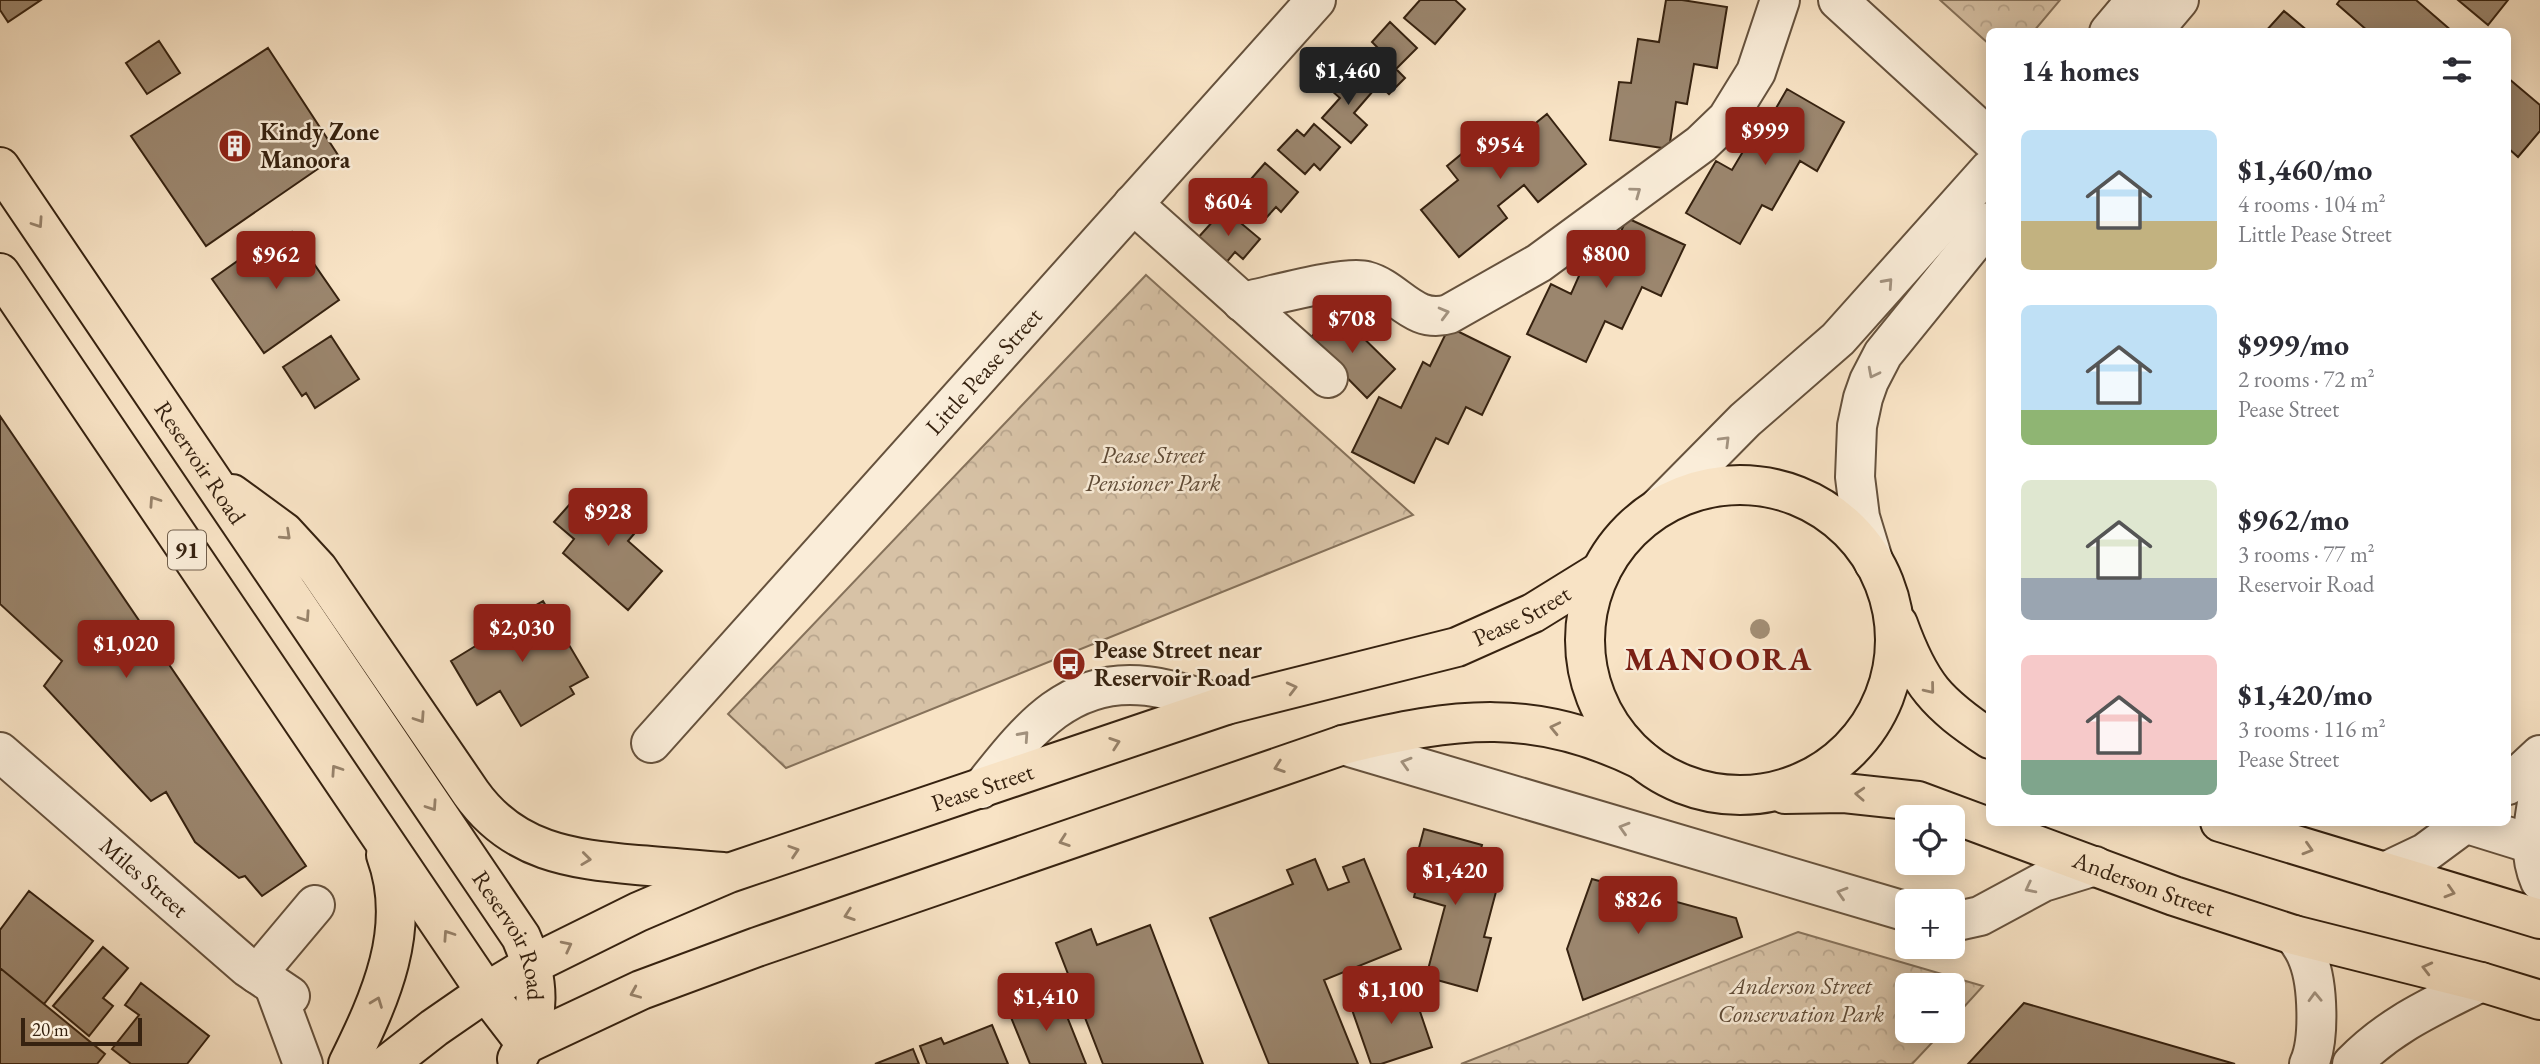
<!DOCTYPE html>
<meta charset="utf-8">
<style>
:root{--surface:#fff;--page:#f7f7f7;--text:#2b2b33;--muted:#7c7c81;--accent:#8f2418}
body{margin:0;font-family:"EB Garamond",serif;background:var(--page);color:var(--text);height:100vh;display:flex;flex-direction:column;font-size:26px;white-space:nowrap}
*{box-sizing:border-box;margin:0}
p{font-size:23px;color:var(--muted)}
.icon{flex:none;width:38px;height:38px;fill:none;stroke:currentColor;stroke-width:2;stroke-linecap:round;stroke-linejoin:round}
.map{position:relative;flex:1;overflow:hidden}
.sheet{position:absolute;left:1986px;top:28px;width:525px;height:798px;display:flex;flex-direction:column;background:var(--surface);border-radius:10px;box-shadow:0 4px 18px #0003}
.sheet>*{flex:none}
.fabs{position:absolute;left:1895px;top:805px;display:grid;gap:14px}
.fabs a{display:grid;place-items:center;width:70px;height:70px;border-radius:10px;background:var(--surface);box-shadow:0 4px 18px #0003;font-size:35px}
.scale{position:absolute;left:21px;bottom:18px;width:121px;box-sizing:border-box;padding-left:7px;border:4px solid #362210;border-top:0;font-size:19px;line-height:24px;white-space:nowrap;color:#362210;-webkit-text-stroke:5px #faedd9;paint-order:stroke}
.price{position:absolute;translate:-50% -60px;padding:0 16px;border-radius:7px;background:var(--accent);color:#fff;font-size:23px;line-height:46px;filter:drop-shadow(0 2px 4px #0008)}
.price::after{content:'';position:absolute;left:50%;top:42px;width:21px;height:16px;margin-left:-10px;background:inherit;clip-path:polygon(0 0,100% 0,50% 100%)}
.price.on{background:#222;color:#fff}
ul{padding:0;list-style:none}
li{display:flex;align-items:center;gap:21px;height:175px;padding:0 35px}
li span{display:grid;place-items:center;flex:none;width:196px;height:140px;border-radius:10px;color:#555}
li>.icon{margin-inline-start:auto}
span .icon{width:84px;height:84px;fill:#fffc;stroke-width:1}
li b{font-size:30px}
h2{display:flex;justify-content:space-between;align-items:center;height:84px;padding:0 35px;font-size:30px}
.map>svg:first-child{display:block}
.forest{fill:url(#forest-crowns);stroke:#86725b;stroke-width:2}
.building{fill:#9b866e;stroke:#362210;stroke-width:2}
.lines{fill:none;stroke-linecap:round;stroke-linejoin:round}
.minor-casing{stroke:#66523d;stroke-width:42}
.major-casing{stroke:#362210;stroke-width:42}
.minor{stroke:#faedd9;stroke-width:38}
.major{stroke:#f8e3c5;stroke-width:38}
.tree{fill:#a38f76}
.oneway{stroke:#a2927f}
.oneway2{stroke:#97826a}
.labels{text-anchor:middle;stroke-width:5;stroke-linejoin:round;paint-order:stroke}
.shield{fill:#faedd9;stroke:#715f4c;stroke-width:2}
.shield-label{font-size:23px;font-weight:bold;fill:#362210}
.poi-label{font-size:24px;font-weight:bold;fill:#362210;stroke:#faedd9;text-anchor:start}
.street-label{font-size:24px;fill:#362210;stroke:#faedd9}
.park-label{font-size:24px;font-style:italic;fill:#5e4a36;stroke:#faedd9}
.district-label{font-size:32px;font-weight:bold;letter-spacing:2px;fill:#7a1f14;stroke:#faedd9}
</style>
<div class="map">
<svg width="2540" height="1064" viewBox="0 0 2540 1064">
<defs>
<pattern id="forest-crowns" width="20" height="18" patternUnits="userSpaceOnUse" patternTransform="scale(1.75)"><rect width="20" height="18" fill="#d7c2a6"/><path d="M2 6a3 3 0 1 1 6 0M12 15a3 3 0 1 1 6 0" fill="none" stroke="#b9a68e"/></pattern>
</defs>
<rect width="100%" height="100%" fill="#f8e3c5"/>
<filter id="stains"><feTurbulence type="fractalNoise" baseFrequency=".00286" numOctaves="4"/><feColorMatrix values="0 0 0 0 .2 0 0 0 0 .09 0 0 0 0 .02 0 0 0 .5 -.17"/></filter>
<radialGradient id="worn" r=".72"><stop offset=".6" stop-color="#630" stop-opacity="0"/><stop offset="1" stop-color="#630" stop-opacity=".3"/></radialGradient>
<!-- forest -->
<path class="forest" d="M1940,0H2060L2034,31L1990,32V45Z
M1146,275L1413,515L786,768L728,714Z
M1798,932L1983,986L1953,1019V985H1908V1031H1943L1912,1064H1461Z"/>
<!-- building -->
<path class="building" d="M0,0H41L8,22L0,10Z
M1420,0H1455L1465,9L1435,44L1404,18Z
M1666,0H1682L1727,7L1717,68L1694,64L1687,104L1676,102L1669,149L1610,140L1619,82L1631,83L1638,39L1659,42Z
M2340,0H2416L2453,32H2369L2337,4Z
M2458,0H2508L2488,25Z
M2284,11L2309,32H2265Z
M1390,22L1417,48L1396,69L1405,78L1389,94L1359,66L1377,47L1372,42Z
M159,41L180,73L147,94L126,63Z
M268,48L338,155L206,246L131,136Z
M1350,71L1373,91L1354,113L1367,125L1351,143L1322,118L1340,98L1332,91Z
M2508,78L2540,105V131L2518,157L2508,148Z
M1787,89L1844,122L1817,171L1800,161L1772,210L1762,205L1740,244L1686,213L1716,161L1732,170L1754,133L1760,136Z
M1547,114L1586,164L1538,202L1524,185L1498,206L1507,218L1459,257L1421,210L1458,180L1447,166L1492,129L1506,147Z
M1314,124L1340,147L1320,170L1314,164L1305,174L1278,150L1297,130L1304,136Z
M1265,163L1298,192L1281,212L1276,207L1266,218L1238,194Z
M1224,209L1260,239L1243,259L1235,252L1225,264L1196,240Z
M1627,218L1685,245L1661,296L1642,287L1622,329L1605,321L1586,362L1527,334L1551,284L1571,294L1590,251L1608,260Z
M292,232L339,300L264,353L212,279L253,250L257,256Z
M1337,312L1395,369L1367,398L1309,339Z
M1449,327L1510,357L1482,415L1466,407L1448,444L1436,438L1414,483L1352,452L1379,397L1401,408L1423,362L1430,366Z
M331,336L359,379L315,408L306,393L302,396L283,367Z
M0,416L306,866L262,896L245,876L239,878L195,842L166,792L151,801L44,686L62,661L0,604Z
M578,495L600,513L616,496L645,521L628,541L662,571L628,610L563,553L574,539L554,522Z
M543,601L588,677L570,687L574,694L521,726L500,691L477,705L451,661L482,642L477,634L505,617L510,620Z
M1424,829L1482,845L1472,881L1497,888L1484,937L1491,938L1477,991L1426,977L1445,906L1414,897L1419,876L1412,874Z
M1315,859L1328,890L1349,882L1343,867L1364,859L1401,949L1324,980L1358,1064H1269L1210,918L1293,884L1287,870Z
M1592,879L1736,918L1742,937L1583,1000L1567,949Z
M29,891L93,941L44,1004L0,968V930Z
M1150,925L1203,1064H1103L1056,943L1091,929L1097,945Z
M103,947L128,968L103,998L113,1006L89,1036L53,1006Z
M0,968L105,1054L97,1064H0Z
M141,983L209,1036L187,1064H131L112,1049L139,1015L125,1005Z
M1411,985L1432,1047L1381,1064H1371L1350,1004Z
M1058,994L1086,1064H1030L1008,1010L1036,998L1037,1002Z
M2024,1003L2235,1064H1968Z
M992,1025L1008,1064H927L920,1046L941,1038L944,1044Z
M913,1049L919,1064H875Z"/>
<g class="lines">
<defs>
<g id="minor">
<path d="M1838,0L1990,139"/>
<path d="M2109,32L2136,0"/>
<path d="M2152,32L2179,0"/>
<path d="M1133,204L1328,378"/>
<path d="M1242,302C1268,297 1345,275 1366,281C1397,289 1413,325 1449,314L1539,263L1701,144L1727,119L1756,72L1780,0"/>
<path d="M1659,507L1745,420L1838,339L1990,169"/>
<path d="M1874,563L1860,517L1855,477L1857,426L1863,398L1869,381L1883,354L1990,222"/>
<path id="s1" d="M651,743L1316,0"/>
<path d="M1343,745L1908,912"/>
<path id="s2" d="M0,752L247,967L290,996"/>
<path d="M2508,785L2540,755"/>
<path d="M2540,785C2535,818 2526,849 2540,881"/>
<path d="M981,789C1025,734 1067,676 1147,686C1173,689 1200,698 1226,705"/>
<path d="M2461,822L2532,844"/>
<path d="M2385,872L2425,853L2467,822"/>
<path d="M1953,922L1980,916L2043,882L2095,866"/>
<path d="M2294,935C2299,942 2305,950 2308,959C2318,984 2320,1040 2309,1064"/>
<path d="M257,974L315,905"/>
<path d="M274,986L303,1064"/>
<path d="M2352,1064C2391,1024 2432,1007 2481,982"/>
</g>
<g id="major">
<path id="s3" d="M0,167L521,937C540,980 542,1018 517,1059"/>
<path d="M0,273L486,992L526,1044"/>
<circle cx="1740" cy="640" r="155"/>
<path d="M232,494L284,532L318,569L471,793C513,852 571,859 637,865C666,867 695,870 723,872"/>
<path d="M1898,624C1920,685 1936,703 1990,739"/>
<path id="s4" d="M1785,794L1844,793L1918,801L2174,896L2294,935L2481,982L2540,1000"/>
<path d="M2220,822L2540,919"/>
<path d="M526,1044L641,990L757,947L1343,745C1456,717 1535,707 1642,760"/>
<path d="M348,1064C380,999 413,928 386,855"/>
<path id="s5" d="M388,1064L434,1028L486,992L533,964L638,912L729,873L1226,705L1457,647L1533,613L1601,571"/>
</g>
</defs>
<!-- minor casing -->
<use href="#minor" class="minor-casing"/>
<!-- major casing -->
<use href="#major" class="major-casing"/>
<!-- minor -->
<use href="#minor" class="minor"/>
<!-- major -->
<use href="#major" class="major"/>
</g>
<!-- trees -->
<circle class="tree" cx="1760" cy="629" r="10"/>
<!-- one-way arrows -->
<defs><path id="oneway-chevron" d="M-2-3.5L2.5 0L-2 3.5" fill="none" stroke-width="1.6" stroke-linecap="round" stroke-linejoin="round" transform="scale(1.75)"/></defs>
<g class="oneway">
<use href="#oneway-chevron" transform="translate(1636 192) rotate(-36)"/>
<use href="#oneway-chevron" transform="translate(1888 283) rotate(-48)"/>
<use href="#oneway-chevron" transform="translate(1444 313) rotate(-15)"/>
<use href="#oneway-chevron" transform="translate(1873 373) rotate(117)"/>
<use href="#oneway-chevron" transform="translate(1725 441) rotate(-45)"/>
<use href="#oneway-chevron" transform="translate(1024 736) rotate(-48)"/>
<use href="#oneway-chevron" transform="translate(1406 763) rotate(-164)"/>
<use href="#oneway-chevron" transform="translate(1624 828) rotate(-163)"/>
<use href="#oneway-chevron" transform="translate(2030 888) rotate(153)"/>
<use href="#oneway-chevron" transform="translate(1842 893) rotate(-163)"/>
<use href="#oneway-chevron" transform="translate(2315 997) rotate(-92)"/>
</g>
<g class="oneway2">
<use href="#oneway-chevron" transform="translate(38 223) rotate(56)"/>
<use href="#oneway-chevron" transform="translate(154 501) rotate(-124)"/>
<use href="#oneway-chevron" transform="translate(286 535) rotate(43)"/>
<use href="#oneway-chevron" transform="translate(305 617) rotate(56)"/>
<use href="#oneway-chevron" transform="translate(1292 688) rotate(-14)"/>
<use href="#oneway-chevron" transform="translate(1930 689) rotate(51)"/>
<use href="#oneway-chevron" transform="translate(420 718) rotate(56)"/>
<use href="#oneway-chevron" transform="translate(1555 728) rotate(-167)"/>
<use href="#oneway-chevron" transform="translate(1115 743) rotate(-19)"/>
<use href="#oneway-chevron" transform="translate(1279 767) rotate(161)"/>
<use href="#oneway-chevron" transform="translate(336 770) rotate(-124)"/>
<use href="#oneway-chevron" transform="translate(1860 794) rotate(-177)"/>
<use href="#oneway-chevron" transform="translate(432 806) rotate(56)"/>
<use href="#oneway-chevron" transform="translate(1064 841) rotate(161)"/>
<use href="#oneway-chevron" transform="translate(2308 849) rotate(17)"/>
<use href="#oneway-chevron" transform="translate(794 851) rotate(-18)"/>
<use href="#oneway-chevron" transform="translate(586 859) rotate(7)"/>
<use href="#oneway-chevron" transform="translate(2450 892) rotate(17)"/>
<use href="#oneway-chevron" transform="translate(849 915) rotate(161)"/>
<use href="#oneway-chevron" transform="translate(448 935) rotate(-124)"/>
<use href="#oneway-chevron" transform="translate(567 946) rotate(-27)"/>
<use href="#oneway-chevron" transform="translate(2427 968) rotate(-166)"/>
<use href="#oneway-chevron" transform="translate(635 993) rotate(157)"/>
<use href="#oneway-chevron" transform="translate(377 1002) rotate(-69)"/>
</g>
<!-- icons -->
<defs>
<symbol id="building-disc" viewBox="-11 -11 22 22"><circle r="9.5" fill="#8f2418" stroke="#faedd9"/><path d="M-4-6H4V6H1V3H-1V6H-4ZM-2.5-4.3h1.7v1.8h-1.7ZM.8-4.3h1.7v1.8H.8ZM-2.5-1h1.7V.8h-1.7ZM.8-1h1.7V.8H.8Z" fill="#fff"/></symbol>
<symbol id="bus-disc" viewBox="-11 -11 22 22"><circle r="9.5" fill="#8f2418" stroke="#faedd9"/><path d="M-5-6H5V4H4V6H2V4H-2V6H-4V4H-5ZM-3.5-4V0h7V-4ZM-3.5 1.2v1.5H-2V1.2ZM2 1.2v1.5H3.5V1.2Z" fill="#fff"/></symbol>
</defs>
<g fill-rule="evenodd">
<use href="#building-disc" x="216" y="127" width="38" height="38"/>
<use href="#bus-disc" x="1050" y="645" width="38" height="38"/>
</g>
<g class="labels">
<!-- shield labels -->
<rect class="shield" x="168" y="530.5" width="38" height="39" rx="5"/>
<g class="shield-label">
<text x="187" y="558">91</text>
</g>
<!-- poi labels -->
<g class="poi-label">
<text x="260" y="140">Kindy Zone<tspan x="260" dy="28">Manoora</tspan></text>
<text x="1094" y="658">Pease Street near<tspan x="1094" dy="28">Reservoir Road</tspan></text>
</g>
<!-- street labels -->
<g class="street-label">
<text dy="8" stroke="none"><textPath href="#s1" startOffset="499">Little Pease Street</textPath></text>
<text dy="8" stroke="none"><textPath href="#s3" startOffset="357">Reservoir Road</textPath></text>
<text dy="8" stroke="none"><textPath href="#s5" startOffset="1227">Pease Street</textPath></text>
<text dy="8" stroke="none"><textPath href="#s5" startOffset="660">Pease Street</textPath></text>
<text dy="8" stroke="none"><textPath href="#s2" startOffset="191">Miles Street</textPath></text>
<text dy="8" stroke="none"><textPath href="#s4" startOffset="374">Anderson Street</textPath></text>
<text dy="8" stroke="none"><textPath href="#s3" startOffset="924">Reservoir Road</textPath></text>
</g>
<!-- park labels -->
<g class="park-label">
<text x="1153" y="463">Pease Street<tspan x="1153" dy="28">Pensioner Park</tspan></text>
<text x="1801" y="994">Anderson Street<tspan x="1801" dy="28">Conservation Park</tspan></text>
</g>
<!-- district labels -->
<g class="district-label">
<text x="1719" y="670">MANOORA</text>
</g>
</g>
<rect width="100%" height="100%" filter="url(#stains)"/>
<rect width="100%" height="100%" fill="url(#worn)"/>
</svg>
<div class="fabs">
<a><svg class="icon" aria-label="locate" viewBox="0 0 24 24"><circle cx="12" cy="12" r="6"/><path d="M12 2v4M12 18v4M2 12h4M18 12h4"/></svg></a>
<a>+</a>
<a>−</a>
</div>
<div class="scale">20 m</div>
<b class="price on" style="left:1348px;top:107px">$1,460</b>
<b class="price" style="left:1765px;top:167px">$999</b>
<b class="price" style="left:1500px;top:181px">$954</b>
<b class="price" style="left:1228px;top:238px">$604</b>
<b class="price" style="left:1606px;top:290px">$800</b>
<b class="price" style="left:276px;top:291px">$962</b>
<b class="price" style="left:1352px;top:355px">$708</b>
<b class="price" style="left:608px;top:548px">$928</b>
<b class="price" style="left:522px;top:664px">$2,030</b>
<b class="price" style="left:126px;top:680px">$1,020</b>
<b class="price" style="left:1455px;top:907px">$1,420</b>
<b class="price" style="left:1638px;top:936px">$826</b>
<b class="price" style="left:1391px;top:1026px">$1,100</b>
<b class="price" style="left:1046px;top:1033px">$1,410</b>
<section class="sheet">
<h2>14 homes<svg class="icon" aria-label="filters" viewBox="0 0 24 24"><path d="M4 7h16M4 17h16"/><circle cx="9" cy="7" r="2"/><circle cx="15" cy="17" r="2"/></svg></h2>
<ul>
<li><span style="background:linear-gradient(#bfe0f5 65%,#c2b280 0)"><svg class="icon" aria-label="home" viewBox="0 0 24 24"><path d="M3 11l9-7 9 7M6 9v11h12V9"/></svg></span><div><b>$1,460/mo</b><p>4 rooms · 104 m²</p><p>Little Pease Street</p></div></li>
<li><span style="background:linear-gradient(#bfe0f5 75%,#8fb573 0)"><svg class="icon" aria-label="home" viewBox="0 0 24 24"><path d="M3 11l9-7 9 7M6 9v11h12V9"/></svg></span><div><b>$999/mo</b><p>2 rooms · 72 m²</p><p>Pease Street</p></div></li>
<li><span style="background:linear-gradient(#dfe7d0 70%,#9aa5b1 0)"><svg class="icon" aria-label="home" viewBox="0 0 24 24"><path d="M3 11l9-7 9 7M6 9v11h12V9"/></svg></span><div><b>$962/mo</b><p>3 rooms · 77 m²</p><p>Reservoir Road</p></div></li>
<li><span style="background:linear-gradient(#f6c9c9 75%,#7fa58c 0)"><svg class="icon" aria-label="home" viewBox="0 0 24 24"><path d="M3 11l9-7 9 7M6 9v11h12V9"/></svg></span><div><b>$1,420/mo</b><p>3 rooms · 116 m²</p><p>Pease Street</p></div></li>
</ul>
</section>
</div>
